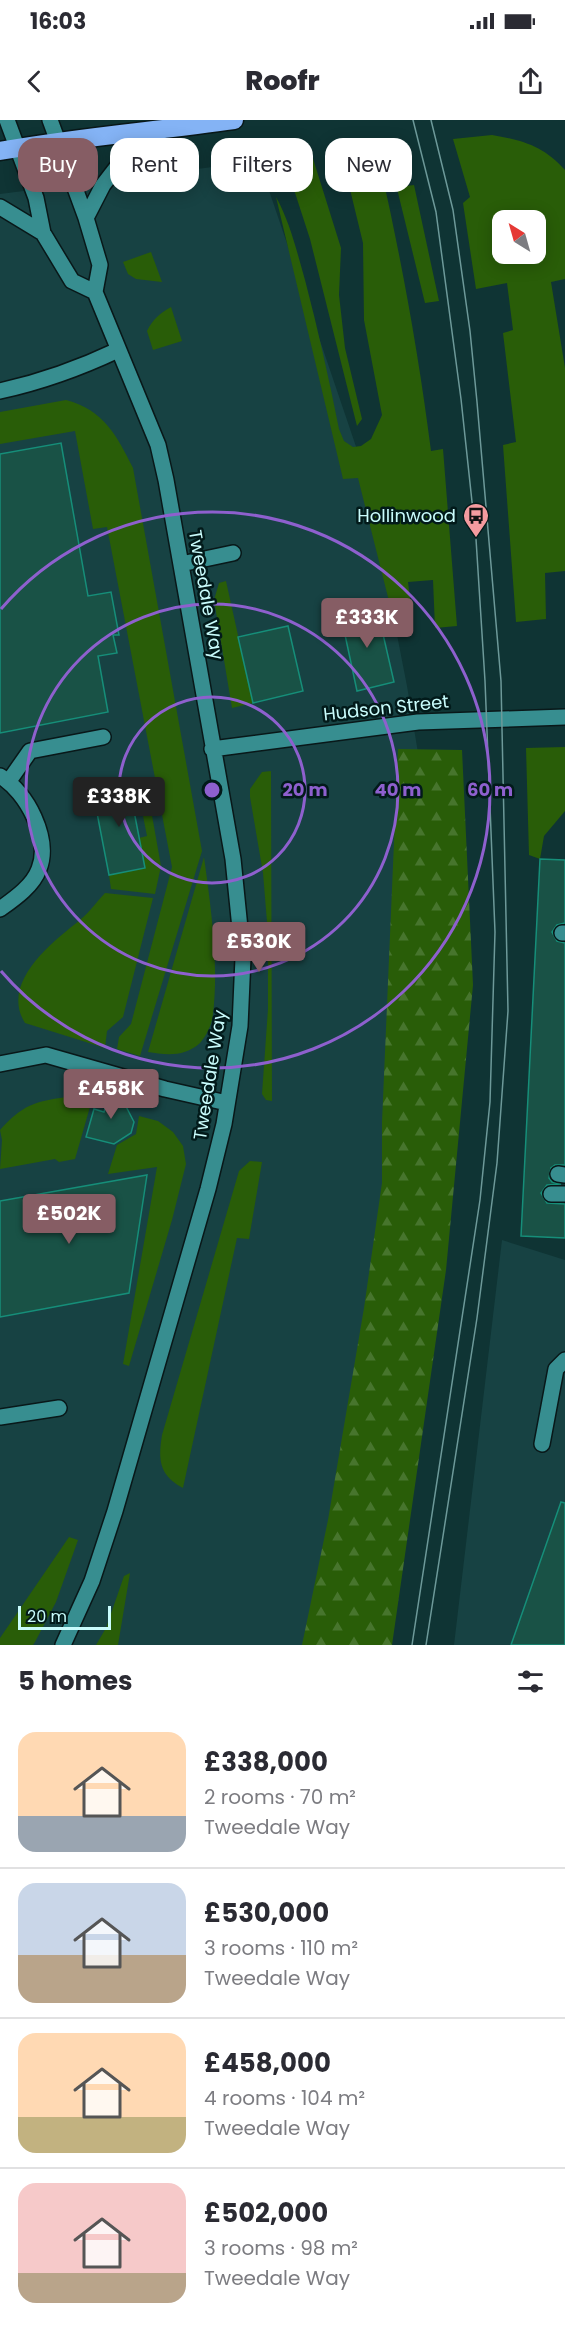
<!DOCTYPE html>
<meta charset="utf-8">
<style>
:root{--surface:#fff;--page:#f2f2f3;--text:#2b2b33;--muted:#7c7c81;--line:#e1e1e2;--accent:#865d64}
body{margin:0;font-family:Poppins,sans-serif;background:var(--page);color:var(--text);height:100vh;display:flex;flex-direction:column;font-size:22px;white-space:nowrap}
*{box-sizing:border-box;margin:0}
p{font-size:20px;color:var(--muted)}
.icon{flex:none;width:33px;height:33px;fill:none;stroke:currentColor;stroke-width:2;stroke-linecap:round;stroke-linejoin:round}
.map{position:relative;height:1525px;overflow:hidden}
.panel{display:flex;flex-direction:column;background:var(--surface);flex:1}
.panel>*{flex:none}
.hud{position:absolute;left:18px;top:18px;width:530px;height:54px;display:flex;gap:12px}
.needle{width:39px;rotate:323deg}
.fabs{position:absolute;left:492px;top:90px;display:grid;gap:12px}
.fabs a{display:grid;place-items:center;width:54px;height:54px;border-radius:12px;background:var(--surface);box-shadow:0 3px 15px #0003;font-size:30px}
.scale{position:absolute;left:18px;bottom:15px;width:93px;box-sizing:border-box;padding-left:6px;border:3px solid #c9fcfc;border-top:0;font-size:16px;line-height:21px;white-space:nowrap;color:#c9fcfc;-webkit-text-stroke:4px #021a1a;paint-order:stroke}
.price{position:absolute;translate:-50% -51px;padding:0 14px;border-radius:6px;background:var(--accent);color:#fff;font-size:20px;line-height:39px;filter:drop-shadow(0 2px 3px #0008)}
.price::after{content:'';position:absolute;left:50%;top:36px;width:18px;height:14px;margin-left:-9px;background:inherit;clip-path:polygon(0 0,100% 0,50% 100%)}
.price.on{background:#222;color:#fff}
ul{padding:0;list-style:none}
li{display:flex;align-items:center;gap:18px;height:150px;padding:0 18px}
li+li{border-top:2px solid var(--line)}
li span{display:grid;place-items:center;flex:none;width:168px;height:120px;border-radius:18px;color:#555}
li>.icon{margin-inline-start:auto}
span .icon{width:72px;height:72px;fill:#fffc;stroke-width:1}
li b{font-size:26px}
h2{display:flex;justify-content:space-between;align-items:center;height:72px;padding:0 18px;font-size:26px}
.tag{padding:0 21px;border-radius:18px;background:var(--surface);box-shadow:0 3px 15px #0003;font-size:21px;line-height:54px}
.tag.on{background:var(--accent);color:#fff}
.status{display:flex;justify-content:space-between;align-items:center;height:42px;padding:0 30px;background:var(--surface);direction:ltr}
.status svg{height:16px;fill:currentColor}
header{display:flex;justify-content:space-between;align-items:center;height:78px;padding:0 18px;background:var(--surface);font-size:27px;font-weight:800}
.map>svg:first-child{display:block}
.built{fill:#174243}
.grass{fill:#295d08;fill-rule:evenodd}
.forest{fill:url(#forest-firs)}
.building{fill:#195246;stroke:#168e79;stroke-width:1.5}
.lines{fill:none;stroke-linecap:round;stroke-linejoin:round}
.minor-casing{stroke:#091819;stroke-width:18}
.highway-casing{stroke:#091819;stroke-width:21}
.minor{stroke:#378e90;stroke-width:15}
.highway{stroke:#84b3f5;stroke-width:18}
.tram{stroke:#6d9999;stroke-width:1.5}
.ring{fill:none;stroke:#8e60ce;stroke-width:3}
.labels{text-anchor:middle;stroke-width:5;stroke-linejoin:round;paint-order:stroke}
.poi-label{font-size:18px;fill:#c9fcfc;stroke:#021a1a;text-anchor:end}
.street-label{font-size:18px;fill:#c9fcfc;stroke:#021a1a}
.centre{fill:#8e60ce;stroke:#021a1a;stroke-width:3}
.ring-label{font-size:18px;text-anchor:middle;font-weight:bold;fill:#8e60ce;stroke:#021a1a;stroke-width:5;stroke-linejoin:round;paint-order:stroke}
</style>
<div class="status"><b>16:03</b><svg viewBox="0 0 49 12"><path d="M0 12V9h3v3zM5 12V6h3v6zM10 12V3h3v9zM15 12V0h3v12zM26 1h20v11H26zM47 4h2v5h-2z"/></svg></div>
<header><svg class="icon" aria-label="back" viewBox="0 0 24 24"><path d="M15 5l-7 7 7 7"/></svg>Roofr<svg class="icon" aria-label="share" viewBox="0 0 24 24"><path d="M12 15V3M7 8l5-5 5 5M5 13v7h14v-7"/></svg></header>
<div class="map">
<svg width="565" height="1525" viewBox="0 0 565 1525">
<defs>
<pattern id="forest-firs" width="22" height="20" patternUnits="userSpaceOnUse" patternTransform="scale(1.5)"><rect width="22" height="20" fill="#295d08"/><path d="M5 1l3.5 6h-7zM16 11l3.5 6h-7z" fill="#47752d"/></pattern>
</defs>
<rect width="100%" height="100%" fill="#0f3434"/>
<!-- built -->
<path class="built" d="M259,41L366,356L407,566L448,815L360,1525H0V74Z
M502,1120L565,1140V1525H454Z"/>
<!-- grass -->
<path class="grass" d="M492,15C522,20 544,26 565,50V159L551,162L565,248V451L545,453L546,499L516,502L503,325L516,322L503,213L513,210L507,163L476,169L463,83L470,77L453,19ZM536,100V134H502V100Z
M397,22L406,66L414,65L439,181L425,183L389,36L372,38L367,24Z
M310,29L341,128L339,175L345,228L362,299L357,306L310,119L286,45L287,37L293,31Z
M381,49C402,143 419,236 431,331L443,329L457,506L435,508L433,460L408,462L413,503L395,505L358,358L343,359L276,77C290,102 297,132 305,160C318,209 329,259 339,309L344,321L353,327L361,326L371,319L382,295L364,200L363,123L347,57Z
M151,132L162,162L136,159L128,154L123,142Z
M171,187L182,221L153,230L147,211C153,199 159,194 171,187Z
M66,280C104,290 117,316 133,348L202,731L140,936L117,929L119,917L131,904L172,747L107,407L93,409L75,311L0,324V292Z
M226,461L253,583L232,588L214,480L219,463Z
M565,627V691L544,716L540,739L529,735L526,628Z
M271,651L272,981L266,980L262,974L268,889V814L263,753L250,677V669L262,652Z
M150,684L161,746L155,774L111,769L109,755L145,748L139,718L147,716L141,686Z
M204,737C211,788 219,843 213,894C212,904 207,915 200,923C185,937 166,935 148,932Z
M105,773L153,778L123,897L107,911L105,928L25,903C0,863 51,823 80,800C90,792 97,781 105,773Z
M66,977L92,980L75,1039L59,1042L55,1039L0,1049L2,1020L0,1010C23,985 33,982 66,977Z
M139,996L158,1001L173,1012L183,1026L186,1044L172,1100L129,1246L123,1244L157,1047L108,1054L117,1025L136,1014Z
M250,1041L262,1042L249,1119L237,1118L183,1368C159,1355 158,1340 162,1315L239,1051Z
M69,1417L78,1420L56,1482L35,1522L33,1525H0V1518Z
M130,1453L118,1525H96L106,1508L124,1456Z"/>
<!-- forest -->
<path class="forest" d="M398,629L462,630L473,865L446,1150L392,1525H302L328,1400L364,1188L382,1063V1002Z"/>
<!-- building -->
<path class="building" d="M61,323L88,476L111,472L119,515H113L117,533L98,536L108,592L0,613V334Z
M377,488L394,562L357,571L341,496Z
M288,506L303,571L253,583L238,517Z
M128,660L145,748L109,755L92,667Z
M540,739L565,740V803L557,805L552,812L557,821L565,823V1045H555L551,1048L549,1058L552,1062L561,1064L547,1065L541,1073L547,1083L565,1084V1118L521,1116Z
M112,964L115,965L134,1002L131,1013L114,1024L86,1017L94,989L104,992Z
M147,1055L129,1173L0,1197V1081Z
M561,1382L565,1383V1525H511Z"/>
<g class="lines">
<defs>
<path id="minor" d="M7,0L36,78L43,113L72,161L95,172
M50,0L86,98L100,145L95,172L158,325L166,360L233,739L243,838L240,906L224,1004L208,1069L115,1391L92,1461L63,1525
M0,87L43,113
M86,98L103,65L120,43L163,10
M0,271C41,262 80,248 118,230
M181,444L233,433
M212,629L418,602L565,597
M0,656C27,672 51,719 39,749C33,766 14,779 0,789
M9,661L30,631L103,617
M562,813H565
M0,944L46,935L165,969L227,983
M558,1054L565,1055
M551,1074H565
M0,1297L59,1288
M542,1324L556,1249L565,1240"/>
<path id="highway" d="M0,31C78,17 156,11 234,0"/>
</defs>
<!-- minor casing -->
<use href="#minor" class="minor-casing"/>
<!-- highway casing -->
<use href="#highway" class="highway-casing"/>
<!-- minor -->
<use href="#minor" class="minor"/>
<!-- highway -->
<use href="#highway" class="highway"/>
<!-- tram -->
<path class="tram" d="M412,1525L480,1080L490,982L495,812L485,561L476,419L461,279L436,92L413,0
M426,1525L477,1198L497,1043L508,891L501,561L477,282L470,211L453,90L431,0"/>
</g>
<!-- distance rings -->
<g class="ring">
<circle cx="212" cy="670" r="93"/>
<circle cx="212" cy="670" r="186"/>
<path d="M1 489A278 278 0 1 1 1 851"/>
</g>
<!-- icons -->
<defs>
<symbol id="bus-pin" viewBox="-11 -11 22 30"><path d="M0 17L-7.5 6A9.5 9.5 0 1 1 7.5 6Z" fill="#f59b9f" stroke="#021a1a"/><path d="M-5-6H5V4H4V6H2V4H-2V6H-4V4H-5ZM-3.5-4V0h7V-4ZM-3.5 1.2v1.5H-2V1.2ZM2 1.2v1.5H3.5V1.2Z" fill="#111"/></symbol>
</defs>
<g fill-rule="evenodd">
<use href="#bus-pin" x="461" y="381" width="30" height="40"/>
</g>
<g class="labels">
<!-- poi labels -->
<g class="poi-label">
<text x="456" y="402">Hollinwood</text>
</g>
<!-- street labels -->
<g class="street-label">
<text transform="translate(206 475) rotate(80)" y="6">Tweedale Way</text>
<text transform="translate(386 588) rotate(-6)" y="6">Hudson Street</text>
<text transform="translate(210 955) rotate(-81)" y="6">Tweedale Way</text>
</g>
</g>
<circle cx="212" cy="670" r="9" class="centre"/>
<g class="ring-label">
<text x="305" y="676">20 m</text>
<text x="398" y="676">40 m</text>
<text x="490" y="676">60 m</text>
</g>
</svg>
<div class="fabs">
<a><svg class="needle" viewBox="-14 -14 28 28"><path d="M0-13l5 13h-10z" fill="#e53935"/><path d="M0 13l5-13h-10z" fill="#7c7c81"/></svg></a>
</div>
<div class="scale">20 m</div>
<b class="price" style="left:367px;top:529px">£333K</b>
<b class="price on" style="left:119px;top:708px">£338K</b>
<b class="price" style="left:259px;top:853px">£530K</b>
<b class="price" style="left:111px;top:1000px">£458K</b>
<b class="price" style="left:69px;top:1125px">£502K</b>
<div class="hud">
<a class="tag on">Buy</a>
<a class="tag">Rent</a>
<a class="tag">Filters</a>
<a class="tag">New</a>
</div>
</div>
<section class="panel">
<h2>5 homes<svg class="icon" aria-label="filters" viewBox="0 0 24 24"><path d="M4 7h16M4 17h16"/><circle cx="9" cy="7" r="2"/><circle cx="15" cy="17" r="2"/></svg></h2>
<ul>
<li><span style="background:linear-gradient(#ffd9b3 70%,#9aa5b1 0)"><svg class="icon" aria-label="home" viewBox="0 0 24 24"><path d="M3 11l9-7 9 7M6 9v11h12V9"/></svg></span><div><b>£338,000</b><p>2 rooms · 70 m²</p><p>Tweedale Way</p></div></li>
<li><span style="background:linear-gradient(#c9d6e8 60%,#b9a48a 0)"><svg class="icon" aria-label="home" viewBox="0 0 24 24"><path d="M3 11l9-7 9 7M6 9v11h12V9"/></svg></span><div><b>£530,000</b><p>3 rooms · 110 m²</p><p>Tweedale Way</p></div></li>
<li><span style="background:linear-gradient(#ffd9b3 70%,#c2b280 0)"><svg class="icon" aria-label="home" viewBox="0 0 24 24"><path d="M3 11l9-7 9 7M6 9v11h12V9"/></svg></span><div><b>£458,000</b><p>4 rooms · 104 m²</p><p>Tweedale Way</p></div></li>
<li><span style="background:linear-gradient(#f6c9c9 75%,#b9a48a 0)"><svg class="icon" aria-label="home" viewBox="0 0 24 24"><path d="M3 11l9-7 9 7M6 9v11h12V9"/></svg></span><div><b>£502,000</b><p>3 rooms · 98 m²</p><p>Tweedale Way</p></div></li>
</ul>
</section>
